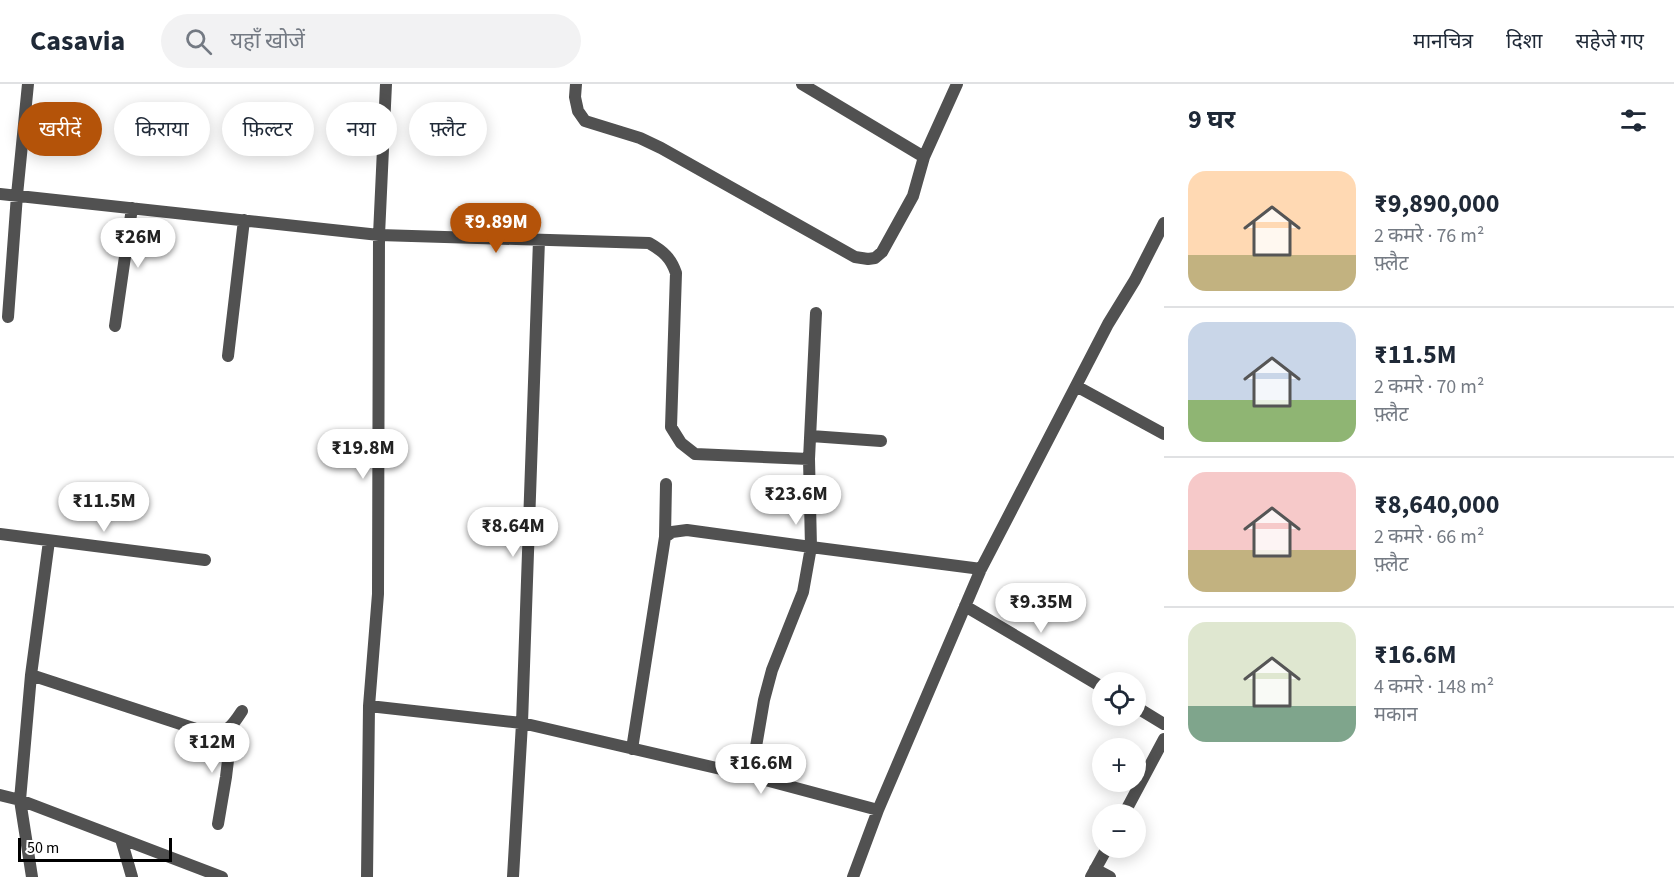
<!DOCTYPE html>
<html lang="hi">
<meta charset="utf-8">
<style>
:root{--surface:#fff;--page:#f2f2f3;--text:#1f2937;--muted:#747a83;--line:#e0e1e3;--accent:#b45309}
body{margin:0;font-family:"Source Sans 3","Noto Sans Devanagari",sans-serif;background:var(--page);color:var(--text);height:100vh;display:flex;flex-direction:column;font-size:22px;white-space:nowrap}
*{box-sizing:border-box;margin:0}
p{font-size:20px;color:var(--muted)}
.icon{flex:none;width:33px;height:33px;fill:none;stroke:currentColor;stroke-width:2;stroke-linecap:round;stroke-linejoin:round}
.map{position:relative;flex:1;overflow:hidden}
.drawer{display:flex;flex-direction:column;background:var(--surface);width:510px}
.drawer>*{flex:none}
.top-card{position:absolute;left:18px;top:18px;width:570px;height:54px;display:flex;gap:12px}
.fabs{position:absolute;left:1092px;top:588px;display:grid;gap:12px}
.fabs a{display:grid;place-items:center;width:54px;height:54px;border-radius:50%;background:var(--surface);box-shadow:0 3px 15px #0003;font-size:30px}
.scale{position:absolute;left:18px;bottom:15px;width:154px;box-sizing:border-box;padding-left:6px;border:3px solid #000;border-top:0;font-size:16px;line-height:21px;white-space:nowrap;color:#000;-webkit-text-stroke:4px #fff;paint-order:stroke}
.price{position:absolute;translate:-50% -51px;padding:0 14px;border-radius:21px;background:#fff;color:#222;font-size:20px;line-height:39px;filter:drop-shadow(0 2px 3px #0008)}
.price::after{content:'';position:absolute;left:50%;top:36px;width:18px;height:14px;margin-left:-9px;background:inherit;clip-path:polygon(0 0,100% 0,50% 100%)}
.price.selected{background:var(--accent);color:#fff}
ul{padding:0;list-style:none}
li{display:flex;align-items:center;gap:18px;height:150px;padding:0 24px}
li+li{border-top:2px solid var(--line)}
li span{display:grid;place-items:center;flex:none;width:168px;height:120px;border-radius:18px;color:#555}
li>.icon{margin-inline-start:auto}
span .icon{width:72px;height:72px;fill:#fffc;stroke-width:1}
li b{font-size:26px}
h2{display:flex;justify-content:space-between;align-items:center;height:72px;padding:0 24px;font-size:26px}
.tag{padding:0 21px;border-radius:27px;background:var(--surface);box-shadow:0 3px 15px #0003;font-size:21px;line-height:54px}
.tag.selected{background:var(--accent);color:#fff}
header{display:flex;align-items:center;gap:36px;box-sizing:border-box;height:84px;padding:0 30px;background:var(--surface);border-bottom:2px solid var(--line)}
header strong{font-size:28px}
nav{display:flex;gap:33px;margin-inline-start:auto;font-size:21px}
.search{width:420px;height:54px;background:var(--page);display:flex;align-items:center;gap:15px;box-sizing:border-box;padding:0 21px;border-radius:33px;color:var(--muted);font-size:22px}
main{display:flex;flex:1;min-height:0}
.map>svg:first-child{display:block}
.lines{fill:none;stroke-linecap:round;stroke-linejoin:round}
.minor{stroke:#515151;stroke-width:12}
</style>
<header>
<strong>Casavia</strong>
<div class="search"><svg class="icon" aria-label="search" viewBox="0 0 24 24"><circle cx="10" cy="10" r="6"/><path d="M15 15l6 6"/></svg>यहाँ खोजें</div>
<nav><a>मानचित्र</a><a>दिशा</a><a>सहेजे गए</a></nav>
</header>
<main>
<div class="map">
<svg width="1164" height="793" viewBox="0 0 1164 793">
<rect width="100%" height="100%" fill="#fff"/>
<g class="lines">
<!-- minor -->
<path class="minor" d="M576,0L575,13L578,27L585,37L640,54L661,64L855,173L868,175L875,174L882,168L913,112L924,73L957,0
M802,0L924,73
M0,110L379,151L649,159C663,167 671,174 676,189L671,343L681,359L695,370L809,375
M816,229L809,375L811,463L981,485
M8,233L17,111L28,0
M115,242L132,124
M228,272L244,136
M1076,302L1164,350
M811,352L881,357
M0,450L205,476
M665,453L666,400
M965,522L1102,603
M31,591L202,647C226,650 229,647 242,627
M369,622L522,639L751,692L878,726L981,485L1108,240L1135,196L1164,139
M1136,623L1164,640
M632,665L665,453L672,448L687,446L811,463L803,508L772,586L764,616L751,692
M0,711L20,716L222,793
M1124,730L1164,655
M218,740L226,693L232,643
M121,755L132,793
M1095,785L1110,793
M32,793L20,716L31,591L49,457
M367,793L369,622L378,510L379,151L386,0
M513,793L522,639L539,156
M853,793L878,726
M1091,793L1107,764"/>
</g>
</svg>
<div class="fabs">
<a><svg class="icon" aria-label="locate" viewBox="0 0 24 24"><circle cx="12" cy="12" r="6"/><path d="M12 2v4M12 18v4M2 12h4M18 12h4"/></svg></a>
<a>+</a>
<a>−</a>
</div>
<div class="scale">50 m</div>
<b class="price selected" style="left:496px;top:170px">₹9.89M</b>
<b class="price" style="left:138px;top:185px">₹26M</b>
<b class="price" style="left:363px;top:396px">₹19.8M</b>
<b class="price" style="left:796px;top:442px">₹23.6M</b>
<b class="price" style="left:104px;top:449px">₹11.5M</b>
<b class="price" style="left:513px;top:474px">₹8.64M</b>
<b class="price" style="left:1041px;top:550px">₹9.35M</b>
<b class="price" style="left:212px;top:690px">₹12M</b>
<b class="price" style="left:761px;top:711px">₹16.6M</b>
<div class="top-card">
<a class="tag selected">खरीदें</a>
<a class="tag">किराया</a>
<a class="tag">फ़िल्टर</a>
<a class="tag">नया</a>
<a class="tag">फ़्लैट</a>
</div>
</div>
<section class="drawer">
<h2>9 घर<svg class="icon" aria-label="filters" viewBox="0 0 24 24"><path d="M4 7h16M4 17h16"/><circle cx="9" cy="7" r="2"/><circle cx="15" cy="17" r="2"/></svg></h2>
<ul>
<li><span style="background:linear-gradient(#ffd9b3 70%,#c2b280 0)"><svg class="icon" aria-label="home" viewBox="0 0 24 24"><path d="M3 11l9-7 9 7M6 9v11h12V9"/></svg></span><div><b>₹9,890,000</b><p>2 कमरे · 76 m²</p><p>फ़्लैट</p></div></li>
<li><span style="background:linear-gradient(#c9d6e8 65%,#8fb573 0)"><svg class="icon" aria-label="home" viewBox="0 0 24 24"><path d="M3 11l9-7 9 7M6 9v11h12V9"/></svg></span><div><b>₹11.5M</b><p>2 कमरे · 70 m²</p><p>फ़्लैट</p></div></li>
<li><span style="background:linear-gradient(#f6c9c9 65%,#c2b280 0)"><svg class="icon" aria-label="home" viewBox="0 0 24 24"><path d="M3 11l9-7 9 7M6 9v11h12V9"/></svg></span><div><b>₹8,640,000</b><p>2 कमरे · 66 m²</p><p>फ़्लैट</p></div></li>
<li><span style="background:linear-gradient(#dfe7d0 70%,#7fa58c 0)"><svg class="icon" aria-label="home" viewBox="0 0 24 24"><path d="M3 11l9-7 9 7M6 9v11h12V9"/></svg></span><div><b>₹16.6M</b><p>4 कमरे · 148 m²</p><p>मकान</p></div></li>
</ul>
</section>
</main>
